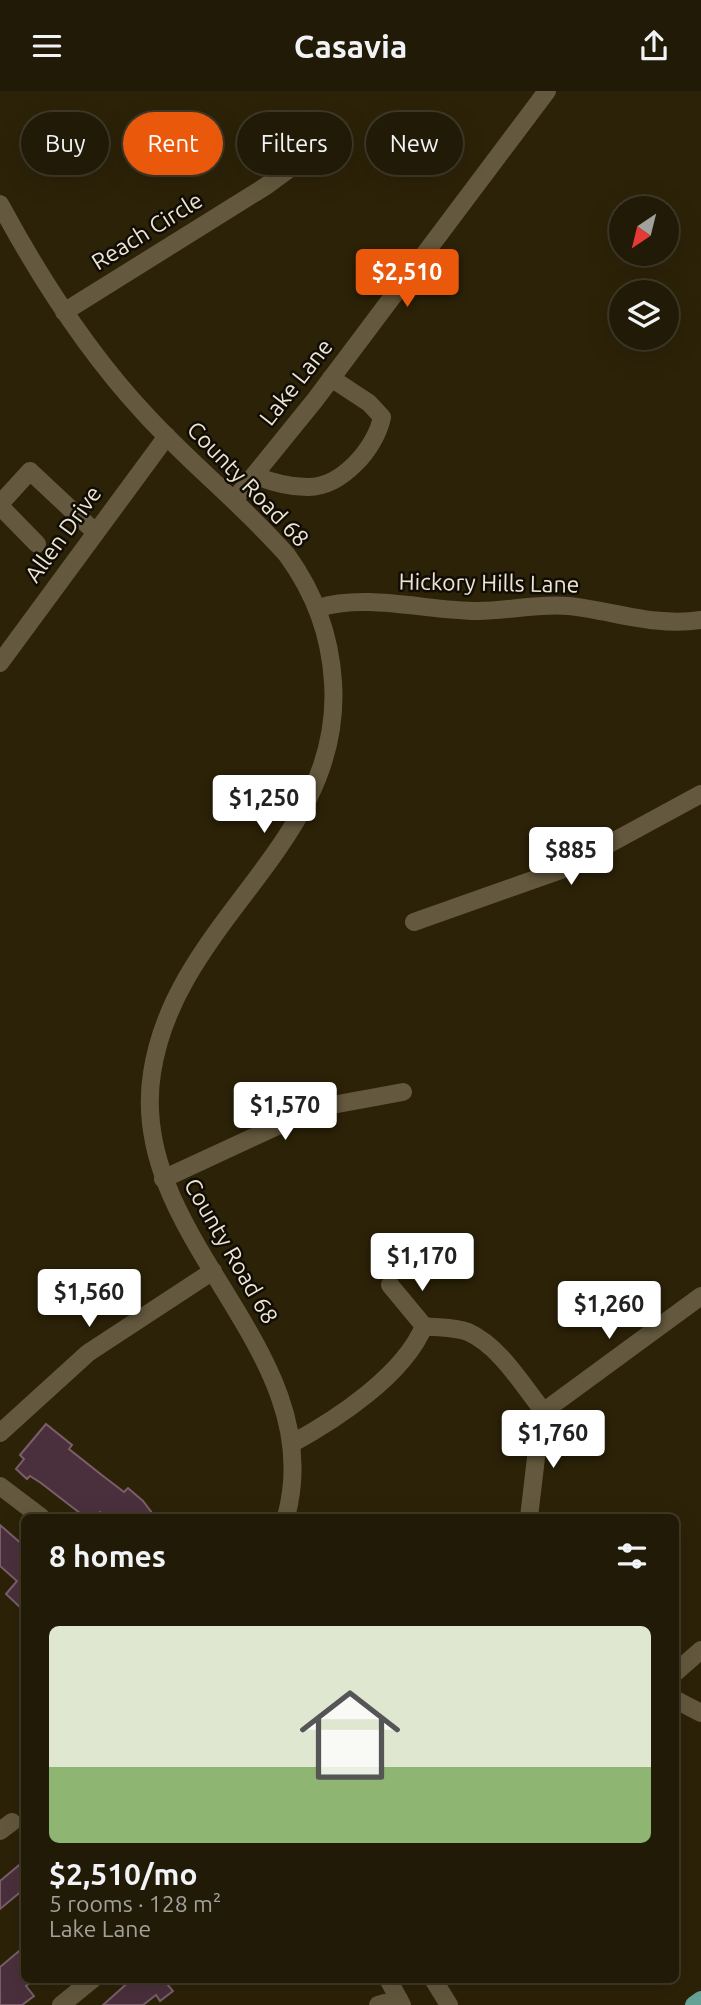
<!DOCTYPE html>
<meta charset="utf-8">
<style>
:root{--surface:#211a06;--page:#2d2714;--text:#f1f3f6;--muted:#a2a19b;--line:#3e3828;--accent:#ea580c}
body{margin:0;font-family:Ubuntu,sans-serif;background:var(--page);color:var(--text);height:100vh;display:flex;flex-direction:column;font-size:26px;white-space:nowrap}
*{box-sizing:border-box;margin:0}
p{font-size:23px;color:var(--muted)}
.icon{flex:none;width:38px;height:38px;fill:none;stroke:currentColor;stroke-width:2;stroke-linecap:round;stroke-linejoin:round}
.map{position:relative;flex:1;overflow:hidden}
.side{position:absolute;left:21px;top:1423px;width:658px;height:469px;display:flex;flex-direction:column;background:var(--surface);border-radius:10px;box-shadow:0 7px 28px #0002,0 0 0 2px var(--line)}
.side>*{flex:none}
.hud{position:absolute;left:21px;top:21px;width:660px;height:63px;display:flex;gap:14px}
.needle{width:46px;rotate:215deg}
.fabs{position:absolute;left:609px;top:105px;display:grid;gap:14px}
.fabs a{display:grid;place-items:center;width:70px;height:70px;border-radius:50%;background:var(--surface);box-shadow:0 7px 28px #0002,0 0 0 2px var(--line);font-size:35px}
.price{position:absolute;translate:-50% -60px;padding:0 16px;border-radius:7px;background:#fff;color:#222;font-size:23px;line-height:46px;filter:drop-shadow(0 2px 4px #0008)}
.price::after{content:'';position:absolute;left:50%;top:42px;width:21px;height:16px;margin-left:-10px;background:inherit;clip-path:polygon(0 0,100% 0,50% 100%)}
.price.selected{background:var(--accent);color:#fff}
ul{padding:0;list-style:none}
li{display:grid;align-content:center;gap:14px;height:371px;padding:0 28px}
li span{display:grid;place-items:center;height:217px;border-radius:10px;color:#555}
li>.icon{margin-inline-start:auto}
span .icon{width:126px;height:126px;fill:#fffc;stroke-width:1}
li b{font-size:30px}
h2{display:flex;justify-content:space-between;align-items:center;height:84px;padding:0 28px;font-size:30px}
.chip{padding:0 24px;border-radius:32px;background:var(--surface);box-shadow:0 7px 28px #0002,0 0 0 2px var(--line);font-size:24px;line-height:63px}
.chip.selected{background:var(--accent);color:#fff}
header{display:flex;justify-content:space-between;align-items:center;height:91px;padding:0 28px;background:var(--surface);font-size:32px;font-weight:600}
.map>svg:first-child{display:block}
.building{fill:#4a303c;stroke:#7b5e6a;stroke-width:2}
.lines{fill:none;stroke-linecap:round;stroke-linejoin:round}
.minor{stroke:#64593e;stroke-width:18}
.major{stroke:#63a294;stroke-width:18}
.labels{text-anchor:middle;stroke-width:5;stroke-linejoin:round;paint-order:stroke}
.street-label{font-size:23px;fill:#ebe5d6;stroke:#110c04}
</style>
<header><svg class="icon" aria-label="menu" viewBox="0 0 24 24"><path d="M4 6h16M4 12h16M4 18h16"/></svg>Casavia<svg class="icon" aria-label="share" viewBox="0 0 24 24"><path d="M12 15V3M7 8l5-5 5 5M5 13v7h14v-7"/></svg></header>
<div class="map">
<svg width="701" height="1914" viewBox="0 0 701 1914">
<rect width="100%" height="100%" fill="#2c2208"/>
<!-- building -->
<path class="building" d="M46,1333L72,1354L69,1358L103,1385L124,1401L128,1397L143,1410L155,1426H107L100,1421L96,1426H85L41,1392L30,1385L27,1388L16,1378L24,1368L20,1364Z
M0,1434L24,1455V1520L6,1503L17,1490L0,1475Z
M24,1770V1798L0,1818V1790Z
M24,1856V1888H35L26,1895L34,1905L22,1914H0V1876Z
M132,1888H163L173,1900L160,1910L156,1904L143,1914H103Z"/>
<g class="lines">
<!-- minor -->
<path class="minor" d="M0,113C41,189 87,261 146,324C191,373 243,414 287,464C315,503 330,543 333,591C344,752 175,828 152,982C126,1148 332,1258 286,1426
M64,221L266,95L292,76L316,45
M254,384C271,391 289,396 307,396C341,397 376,357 382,326L369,312L331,287
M234,409L315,309L547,0
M0,413L30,380L94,440
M0,415L37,453
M318,517C367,502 427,520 478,520C508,520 538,512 569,515C614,520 655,536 701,529
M0,572L167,345
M414,831L561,779L701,703
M163,1088L316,1017L403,1001
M390,1194L424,1235
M424,1235C438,1237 455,1236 468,1241C500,1255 523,1295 544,1321
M0,1342L88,1262L213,1180
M291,1353C337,1328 404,1284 424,1235
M0,1395L41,1426
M529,1426L540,1333L547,1318L701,1205
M676,1581L701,1559
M676,1609L701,1622
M0,1740L12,1731
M388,1888L402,1914
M433,1888L449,1914
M61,1914L93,1888
M378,1914L399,1908"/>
<!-- major -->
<path class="major" d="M694,1914L701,1909"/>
</g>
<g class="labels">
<!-- street labels -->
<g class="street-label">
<text transform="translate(147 140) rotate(-32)" y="8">Reach Circle</text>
<text transform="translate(296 291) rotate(-52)" y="8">Lake Lane</text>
<text transform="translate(248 393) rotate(46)" y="8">County Road 68</text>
<text transform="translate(63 443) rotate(-54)" y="8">Allen Drive</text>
<text transform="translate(489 492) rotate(1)" y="8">Hickory Hills Lane</text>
<text transform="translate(231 1160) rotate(60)" y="8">County Road 68</text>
</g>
</g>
</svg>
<div class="fabs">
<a><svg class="needle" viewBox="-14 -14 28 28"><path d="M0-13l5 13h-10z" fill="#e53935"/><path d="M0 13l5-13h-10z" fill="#a2a19b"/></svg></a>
<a><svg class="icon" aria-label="layers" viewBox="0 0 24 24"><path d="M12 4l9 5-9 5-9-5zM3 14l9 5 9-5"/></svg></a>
</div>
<b class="price selected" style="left:407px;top:218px">$2,510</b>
<b class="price" style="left:264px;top:744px">$1,250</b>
<b class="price" style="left:571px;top:796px">$885</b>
<b class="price" style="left:285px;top:1051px">$1,570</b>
<b class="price" style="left:422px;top:1202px">$1,170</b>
<b class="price" style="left:89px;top:1238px">$1,560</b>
<b class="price" style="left:609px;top:1250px">$1,260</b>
<b class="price" style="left:553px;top:1379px">$1,760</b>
<div class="hud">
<a class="chip">Buy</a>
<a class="chip selected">Rent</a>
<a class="chip">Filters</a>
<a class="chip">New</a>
</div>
<section class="side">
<h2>8 homes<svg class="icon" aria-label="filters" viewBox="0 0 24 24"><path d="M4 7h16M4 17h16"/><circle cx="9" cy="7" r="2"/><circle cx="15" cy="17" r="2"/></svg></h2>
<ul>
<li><span style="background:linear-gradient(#dfe7d0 65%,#8fb573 0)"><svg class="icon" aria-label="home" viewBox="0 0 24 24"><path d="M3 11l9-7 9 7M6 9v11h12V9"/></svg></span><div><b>$2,510/mo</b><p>5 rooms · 128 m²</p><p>Lake Lane</p></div></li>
</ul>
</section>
</div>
